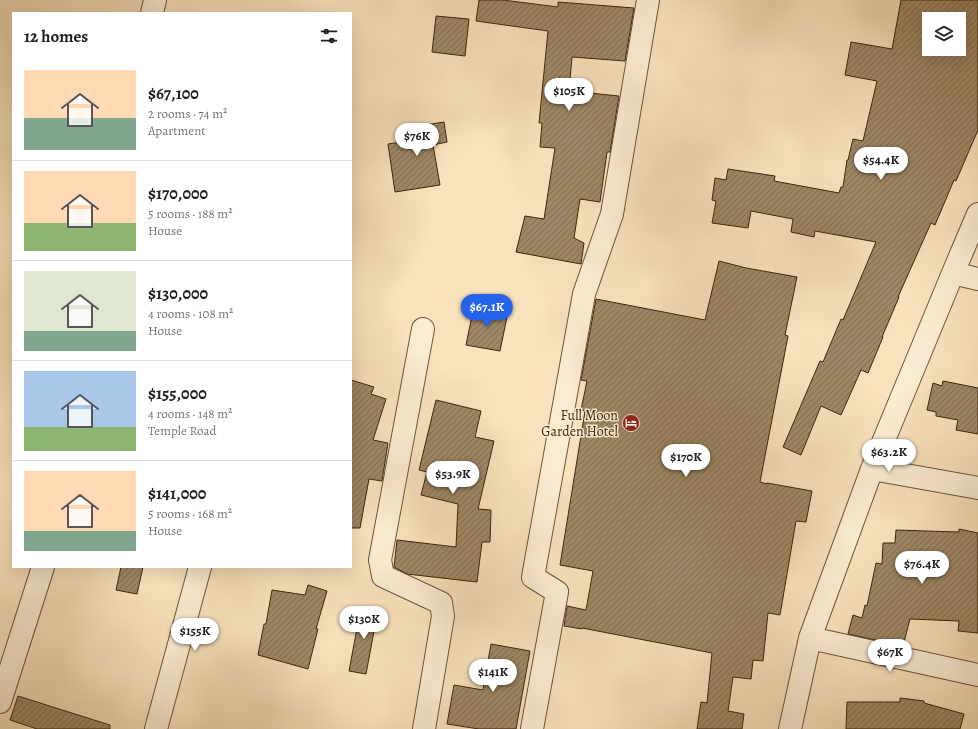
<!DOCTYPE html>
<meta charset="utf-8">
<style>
:root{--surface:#fff;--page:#f2f2f2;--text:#202124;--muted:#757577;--line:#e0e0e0;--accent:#2563eb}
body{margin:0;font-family:Alegreya,serif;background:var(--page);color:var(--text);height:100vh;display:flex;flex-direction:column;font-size:15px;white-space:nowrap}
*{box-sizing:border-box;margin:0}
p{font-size:13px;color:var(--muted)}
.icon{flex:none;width:22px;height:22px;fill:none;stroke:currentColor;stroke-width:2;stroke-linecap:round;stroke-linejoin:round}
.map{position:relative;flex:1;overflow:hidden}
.sheet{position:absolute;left:12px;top:12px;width:340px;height:556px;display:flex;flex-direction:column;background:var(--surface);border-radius:0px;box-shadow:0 4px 16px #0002}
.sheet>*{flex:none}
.buttons{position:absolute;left:922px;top:12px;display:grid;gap:8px}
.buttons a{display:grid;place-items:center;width:44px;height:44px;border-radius:0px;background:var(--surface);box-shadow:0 4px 16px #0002;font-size:20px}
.price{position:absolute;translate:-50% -34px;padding:0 9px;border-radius:14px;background:#fff;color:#222;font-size:13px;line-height:26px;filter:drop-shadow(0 1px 2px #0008)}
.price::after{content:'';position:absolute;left:50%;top:24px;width:12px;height:9px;margin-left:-6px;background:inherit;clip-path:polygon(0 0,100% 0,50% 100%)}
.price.active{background:var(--accent);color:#fff}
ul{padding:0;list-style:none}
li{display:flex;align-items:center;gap:12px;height:100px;padding:0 12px}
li+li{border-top:1px solid var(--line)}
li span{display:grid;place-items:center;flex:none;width:112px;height:80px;border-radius:0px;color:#555}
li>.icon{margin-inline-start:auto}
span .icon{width:48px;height:48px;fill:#fffc;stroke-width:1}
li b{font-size:17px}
h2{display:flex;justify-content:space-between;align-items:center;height:48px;padding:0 12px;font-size:17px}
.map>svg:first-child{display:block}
.building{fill:url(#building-hatch);stroke:#3c250a;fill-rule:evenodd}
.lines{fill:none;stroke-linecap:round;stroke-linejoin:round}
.minor-casing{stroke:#6b5436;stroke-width:24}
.tertiary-casing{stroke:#6b5436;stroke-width:24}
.minor{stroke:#faecd3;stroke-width:22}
.tertiary{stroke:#faecd3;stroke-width:22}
.labels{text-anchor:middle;stroke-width:3;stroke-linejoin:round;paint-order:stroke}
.poi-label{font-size:14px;fill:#3c250a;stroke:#faecd3;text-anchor:end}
</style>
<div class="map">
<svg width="978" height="729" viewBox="0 0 978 729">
<defs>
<pattern id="building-hatch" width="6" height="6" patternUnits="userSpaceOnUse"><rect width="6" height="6" fill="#9e8766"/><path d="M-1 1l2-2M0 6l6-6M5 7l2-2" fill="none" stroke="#826e52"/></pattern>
</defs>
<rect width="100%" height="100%" fill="#f8e1bb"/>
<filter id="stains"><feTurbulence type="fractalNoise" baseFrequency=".005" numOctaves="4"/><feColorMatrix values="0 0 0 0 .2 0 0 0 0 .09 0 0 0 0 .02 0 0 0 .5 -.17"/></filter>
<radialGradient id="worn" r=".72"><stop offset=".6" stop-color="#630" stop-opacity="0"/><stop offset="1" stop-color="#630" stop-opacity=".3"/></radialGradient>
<!-- building -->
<path class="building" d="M479,0H503L558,7V2L634,8L625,61L572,57L569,91L619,96L610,152H607L600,202L580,199L574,238L584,243L581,264L516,252L525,216L544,219L555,148L540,147L542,123H539L548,31L476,21Z
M901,0H978V130L956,181L954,180L935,225L931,223L898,297H899L882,337H883L868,373L861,370L841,415L821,406L801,455L783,447L820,361L823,362L841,319L843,320L876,242L815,231L814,237L791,232L793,219L751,211L748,228L712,223L716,201L712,200L715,178L726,180L728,169L775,176L774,181L839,193L841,187H843L847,160H848L853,139L863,141L877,81L845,75L851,42L892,49ZM929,19H959V49H929Z
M436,16L469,19L465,56L432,52Z
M444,122L447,142L433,145L440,185L395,192L388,144L402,142L400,129Z
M719,261L746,268L797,277L785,335L788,336L760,482L767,484V483L812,491L806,522L796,521L780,615L768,613L763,661L753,660L751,679L733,677L728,711L744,714L742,729H697L701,702L707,703L712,653L582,628V629L564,626L567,606L586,610L593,571L560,565L585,411L581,410L587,381L581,380L596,299L705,320Z
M474,306L508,312L500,351L466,345Z
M351,380L374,387L371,394L386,399L373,440L388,443L382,481L369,479L360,528H351Z
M943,381L978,388V434L956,430L958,420L936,416V412L927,410L933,383L942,386Z
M436,400L481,411L475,437L494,441L478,509L491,510L490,542H482L477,582L407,574L394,567L397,540L456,547L458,504L421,495L427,472L419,470Z
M959,529L978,533V633L958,631L959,621L910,619L903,646L848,634L853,615L862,618L865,605L867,606L876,563L882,564L883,543H895L896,530L959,532Z
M121,567H143L137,594L116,590Z
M308,585L327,591L316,629H318L308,669L258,655L264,624H266L272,590L305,595Z
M361,607L378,610L366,674L349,671Z
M491,644L530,651L516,729H479L447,724L454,685L483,690Z
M18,696L110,725V729H37L10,720Z
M900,698L924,701V703L964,714L960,729H846L847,702H900Z"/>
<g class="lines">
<defs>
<path id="minor" d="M953,273L978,279
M423,329L380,560L383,576L441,603L443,616L424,729
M872,469L978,488
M810,638L978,675
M156,729L200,567
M532,729L557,592L533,577L584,294L612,214L648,0
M790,729L810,638L872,469L953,273L978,214"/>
<path id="tertiary" d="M152,13L155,0
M0,702L43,567"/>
</defs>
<!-- minor casing -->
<use href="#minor" class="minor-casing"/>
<!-- tertiary casing -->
<use href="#tertiary" class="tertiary-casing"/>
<!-- minor -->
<use href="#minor" class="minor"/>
<!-- tertiary -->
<use href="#tertiary" class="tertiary"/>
</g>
<!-- icons -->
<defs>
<symbol id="hotel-disc" viewBox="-11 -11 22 22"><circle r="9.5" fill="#8f2418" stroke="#faecd3"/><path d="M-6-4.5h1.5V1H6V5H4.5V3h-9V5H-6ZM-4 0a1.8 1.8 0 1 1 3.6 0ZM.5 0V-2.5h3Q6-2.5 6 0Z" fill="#fff"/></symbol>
</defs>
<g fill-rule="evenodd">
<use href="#hotel-disc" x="621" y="413" width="20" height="20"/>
</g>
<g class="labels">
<!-- poi labels -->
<g class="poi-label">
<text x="618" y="420">Full Moon<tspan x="618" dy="16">Garden Hotel</tspan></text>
</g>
</g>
<rect width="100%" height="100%" filter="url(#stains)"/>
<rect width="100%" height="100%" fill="url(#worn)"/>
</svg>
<div class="buttons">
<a><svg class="icon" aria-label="layers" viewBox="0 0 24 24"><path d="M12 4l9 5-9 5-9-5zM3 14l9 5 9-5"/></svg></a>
</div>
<b class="price" style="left:569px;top:112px">$105K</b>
<b class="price" style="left:417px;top:157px">$76K</b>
<b class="price" style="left:881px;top:181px">$54.4K</b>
<b class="price active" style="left:487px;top:328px">$67.1K</b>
<b class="price" style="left:889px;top:473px">$63.2K</b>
<b class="price" style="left:686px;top:478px">$170K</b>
<b class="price" style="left:453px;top:495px">$53.9K</b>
<b class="price" style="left:922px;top:585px">$76.4K</b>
<b class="price" style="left:364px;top:640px">$130K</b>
<b class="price" style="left:195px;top:652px">$155K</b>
<b class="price" style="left:890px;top:673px">$67K</b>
<b class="price" style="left:493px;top:693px">$141K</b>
<section class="sheet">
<h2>12 homes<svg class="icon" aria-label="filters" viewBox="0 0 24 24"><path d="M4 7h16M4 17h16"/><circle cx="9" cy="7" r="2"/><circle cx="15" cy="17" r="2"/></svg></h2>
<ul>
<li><span style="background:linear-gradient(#ffd9b3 60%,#7fa58c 0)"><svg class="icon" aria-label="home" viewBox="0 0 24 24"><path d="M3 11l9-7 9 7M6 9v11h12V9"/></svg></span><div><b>$67,100</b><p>2 rooms · 74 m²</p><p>Apartment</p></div></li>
<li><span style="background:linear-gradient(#ffd9b3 65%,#8fb573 0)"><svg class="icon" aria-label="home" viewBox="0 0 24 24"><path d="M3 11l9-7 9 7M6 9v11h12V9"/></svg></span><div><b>$170,000</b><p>5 rooms · 188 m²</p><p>House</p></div></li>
<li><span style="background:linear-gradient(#dfe7d0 75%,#7fa58c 0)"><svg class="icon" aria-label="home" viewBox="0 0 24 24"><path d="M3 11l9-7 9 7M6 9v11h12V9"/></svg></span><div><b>$130,000</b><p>4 rooms · 108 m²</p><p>House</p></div></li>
<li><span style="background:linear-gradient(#a9c7e8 70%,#8fb573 0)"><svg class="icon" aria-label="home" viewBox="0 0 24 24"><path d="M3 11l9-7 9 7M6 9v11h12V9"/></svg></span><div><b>$155,000</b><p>4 rooms · 148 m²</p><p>Temple Road</p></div></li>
<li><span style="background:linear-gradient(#ffd9b3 75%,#7fa58c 0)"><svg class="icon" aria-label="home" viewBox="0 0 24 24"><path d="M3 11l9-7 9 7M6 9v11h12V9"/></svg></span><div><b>$141,000</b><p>5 rooms · 168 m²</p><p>House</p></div></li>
</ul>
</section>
</div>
